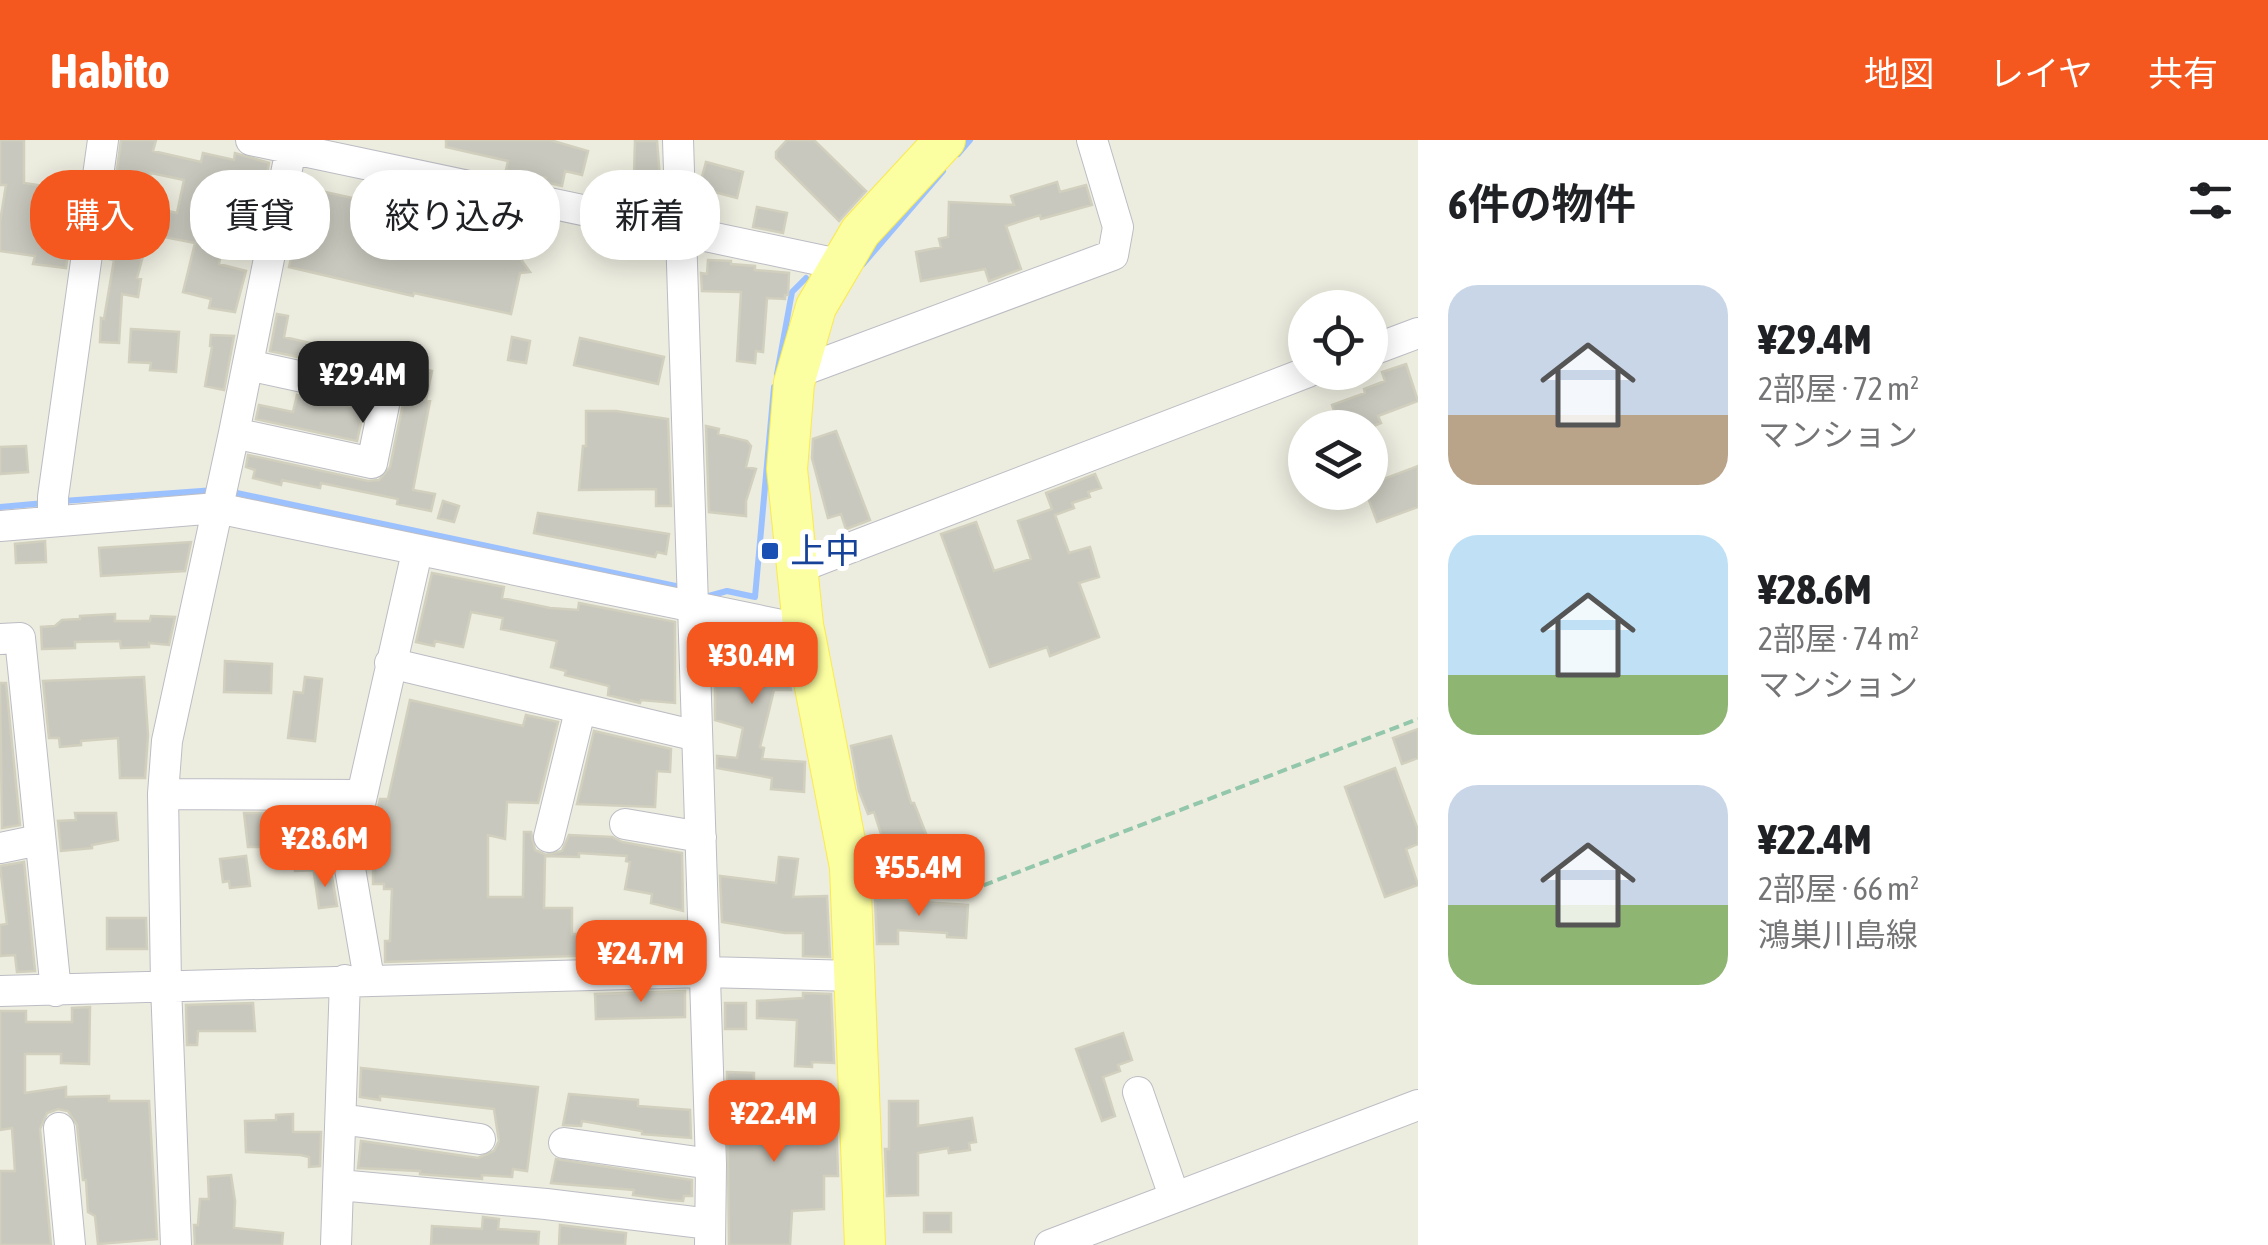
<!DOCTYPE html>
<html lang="ja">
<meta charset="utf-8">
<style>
:root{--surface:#fff;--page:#f6f6f6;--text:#202124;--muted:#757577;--accent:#f4581e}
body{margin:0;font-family:"Asap Condensed","Noto Sans JP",sans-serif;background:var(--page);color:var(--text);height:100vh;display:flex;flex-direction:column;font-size:38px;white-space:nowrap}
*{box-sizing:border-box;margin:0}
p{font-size:32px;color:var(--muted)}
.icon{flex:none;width:55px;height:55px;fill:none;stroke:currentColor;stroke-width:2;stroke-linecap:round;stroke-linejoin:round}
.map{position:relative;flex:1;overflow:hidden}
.drawer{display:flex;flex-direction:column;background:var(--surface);width:850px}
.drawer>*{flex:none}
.guide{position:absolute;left:30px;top:30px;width:950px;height:90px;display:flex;gap:20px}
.controls{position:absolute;left:1288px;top:150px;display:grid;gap:20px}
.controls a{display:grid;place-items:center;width:100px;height:100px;border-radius:50%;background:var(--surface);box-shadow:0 5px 25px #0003;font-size:50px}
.price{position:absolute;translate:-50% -85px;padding:0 22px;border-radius:20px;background:var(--accent);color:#fff;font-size:32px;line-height:65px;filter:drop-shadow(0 2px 5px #0008)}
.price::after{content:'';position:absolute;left:50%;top:60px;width:30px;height:22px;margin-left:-15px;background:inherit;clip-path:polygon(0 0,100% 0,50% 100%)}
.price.current{background:#222;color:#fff}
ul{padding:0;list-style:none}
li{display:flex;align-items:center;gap:30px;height:250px;padding:0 30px}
li span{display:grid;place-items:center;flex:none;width:280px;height:200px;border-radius:30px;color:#555}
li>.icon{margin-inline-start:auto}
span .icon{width:120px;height:120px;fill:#fffc;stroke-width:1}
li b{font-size:42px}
h2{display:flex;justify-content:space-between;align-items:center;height:120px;padding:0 30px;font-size:42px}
.tag{padding:0 35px;border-radius:40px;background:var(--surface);box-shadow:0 5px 25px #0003;font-size:35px;line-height:90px}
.tag.current{background:var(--accent);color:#fff}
header{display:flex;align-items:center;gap:60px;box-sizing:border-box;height:140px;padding:0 50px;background:var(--accent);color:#fff}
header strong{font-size:48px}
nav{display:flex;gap:55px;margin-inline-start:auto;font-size:35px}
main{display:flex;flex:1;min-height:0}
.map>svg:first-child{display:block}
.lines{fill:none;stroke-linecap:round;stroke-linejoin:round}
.stream{stroke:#9cc1ff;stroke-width:6}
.building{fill:#c9c8be;stroke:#d1cfbd;stroke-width:2.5;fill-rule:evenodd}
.minor-casing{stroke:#bcbdc4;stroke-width:32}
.major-casing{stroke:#faeb4a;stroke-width:42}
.path{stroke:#92c7ab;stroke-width:4;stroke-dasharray:10 5;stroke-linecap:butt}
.minor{stroke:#fff;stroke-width:30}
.major{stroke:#fcffa1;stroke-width:40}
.transit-dot{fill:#1a4fb4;stroke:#fff;stroke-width:4}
.labels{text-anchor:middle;stroke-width:10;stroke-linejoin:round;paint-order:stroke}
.transit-label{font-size:35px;fill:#164399;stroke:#fff;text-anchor:start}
</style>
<header>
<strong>Habito</strong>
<nav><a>地図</a><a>レイヤ</a><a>共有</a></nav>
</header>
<main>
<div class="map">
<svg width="1418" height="1105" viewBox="0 0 1418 1105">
<rect width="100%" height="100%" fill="#ececdf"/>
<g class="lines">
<!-- stream -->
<path class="stream" d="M958,14L970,0
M863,124L943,31
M777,234L792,152L806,138
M232,352L685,448
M63,361L215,350
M0,367L45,363
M705,457L727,451L755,457L774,247"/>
</g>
<!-- building -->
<path class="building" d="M0,0H24V43L77,51L66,128L33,124L35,116L0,111V82L6,45H0Z
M121,0H156L153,11L201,22L203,13L234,20L235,13L269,23L264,50L241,44L232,79L228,78L219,124L246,131L235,172L209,168L211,159L183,152L195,103L149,94L137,138L141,139L138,157L122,154L119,203L100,202L101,178L104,179L114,120L105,118ZM151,33L184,40L177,73L141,65Z
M446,0H550L588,11L582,35L565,31L562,46L545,42L546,38L506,30L508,21L446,7Z
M787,0H814L866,51L839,81L776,18V12Z
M635,1H657L660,38L634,37Z
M706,22L743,32L737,58L699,48Z
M1057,42L1060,52L1086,45L1092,65L1041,79L1040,75L1006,86L1021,129L989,141L985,129L921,141L916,112L941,107L939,99L948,97L949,62L1014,65L1011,56Z
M307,48L434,76L438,59L500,72L496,92L521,98L518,113L524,114L522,121L530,132L520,133L511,174L414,153L413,156L289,127Z
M757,67L787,73L783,93L753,87Z
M708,120L731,121V124L755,126V130L789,133L788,155H785V159L767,158L763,212L756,211L755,223L737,221L741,152L702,151L701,133L707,134Z
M277,174L288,176L284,197L432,231L426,260L430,261L413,350L435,354L431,371L397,364L398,359L321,343L320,348L282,340L281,345L253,338L255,330L246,327L248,315L368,341L379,340L390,327L404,259L403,248L391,237L270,211Z
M131,189L179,192L176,232L150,230L151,223L129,222Z
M211,195L234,196L224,250L205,246L212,207L210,206Z
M512,197L530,201L526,223L508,220Z
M580,198L664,217L658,244L574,225Z
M1406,224L1418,261L1378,276L1381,283L1369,288H1340L1332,265L1365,253L1364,249L1385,241L1382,232Z
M297,255L364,269L357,301L256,279L259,265L293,272Z
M586,271H616L668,279L671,366H656V349L579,350L583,306H586Z
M706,286L719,289L718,294L747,301L751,306L746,327L756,329L746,361V376L709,372Z
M836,291L870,380L846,389L841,374L828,378L812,318L813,299Z
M26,306L28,332L0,334V307Z
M1418,326V367L1377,382L1366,352H1370V344Z
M1095,334L1101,348L1088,352L1090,357L1072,363L1074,368L1055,375L1069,413L1090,407L1099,437L1079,443L1099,497L1050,516L1047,507L990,527L941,394L976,382L994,431L1031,419L1018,381L1052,369L1046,353Z
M443,361L459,366L454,382L438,378Z
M538,373L669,394L666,414L657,412L655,417L534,393Z
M45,401L46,422L16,423L15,404Z
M191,402L185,431L101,436L99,408Z
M432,433L504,447L502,458L550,468L578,470L579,463L675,482V563L641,560L640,563L608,555L609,546L565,535L566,531L551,527L557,501L501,489L503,478L471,472L463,507L435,501L434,506L416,502Z
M115,474V481H150L151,476L175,477L169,505L149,503V507L121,508L120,501L75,502V508L42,509L41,487L55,486L62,480L80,479V476Z
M715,490L755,499L753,511H784L791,550H774L760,607L764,608L762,619L805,622L804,652L771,649L772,638L717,628V616L737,618L743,588L715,580Z
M225,521L272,524L271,553L224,552Z
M144,537L148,595L145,638H120L118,598L81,601V605L60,607L59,598H49L43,541Z
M305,537L322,539L315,601L288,598L294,552L303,553Z
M0,543H6L20,685L2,688Z
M410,560L523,586L526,575L558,582L538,663L507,662L505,699L488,695V757H523L524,692H531L535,710L546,715L562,711L569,695L612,697L622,702L682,713L683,771L651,763L652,754L625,749L630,722L626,721L627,716L579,713V717L545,716L544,768H572V794H605L606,815L385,822V801H390L392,749H384V744H373V726H383V691H374V687L380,659H388Z
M1418,589V618L1402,624L1393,598Z
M594,591L671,609L670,632L657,631L655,667L577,664Z
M891,596L911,663H914L937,722L904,733L891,697H882L874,672L868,674L859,651L851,606Z
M1395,628L1418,690V704L1406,709L1418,745L1385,757L1345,647Z
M75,673H116L118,700L92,705V708L61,711L58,681L76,680Z
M244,673H295L294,707H248Z
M321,712L322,730L295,731L294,713Z
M246,716L250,746L230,748L229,741L223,742L220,719Z
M779,717L798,719L793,757L827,756L830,817L803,816V793H785L722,782L720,736L776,743Z
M24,722L35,831L17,832L15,815L0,816V785L7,784L0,726Z
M331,731L337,766L319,768L314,733Z
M875,759L968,765L966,798L947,797V793L898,790V804H877Z
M107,778H146L147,809H107Z
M685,851V877L596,879L595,854Z
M803,853L831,854L834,923L812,922V927L795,926L797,880L757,878V861L803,858Z
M253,863L255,891H198L197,905H187L186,865Z
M725,863H746V889H725Z
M90,867L89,924L61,923V914H25V953L66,947V957L109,956V961H149L157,1099L98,1104L95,1076L88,1072L86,1040H83L77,985L68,971L58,969L47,973L40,989L51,1105H0V1031H15L12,988L0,990V871H26V882H72V868Z
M1123,893L1132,920L1118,925L1120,931L1103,937L1115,976L1102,981L1076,909Z
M361,928L538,947L527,1031L513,1029L512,1037L482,1035V1039L420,1034V1031L358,1028L361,1001L478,1018L494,1011L499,1001L494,969L380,956V960L360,957Z
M727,932L754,933V970L836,975L838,1036H824V1069L792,1071L790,1105H729Z
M569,954L638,960V966L690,970L691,998L642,994V991L582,981L581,986L563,985Z
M889,961H918V986L972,978L976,1002L969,1003L970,1010L949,1013L948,1008L918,1013V1055L887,1056L885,1009H889Z
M293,974V992H321L320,1026L309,1027V1017L301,1015L246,1012L245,981L276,980V975Z
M556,1019L692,1040V1056H684L683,1061L670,1060L633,1055L634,1050L551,1043Z
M231,1035L235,1061L234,1088L283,1093L282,1105H195L194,1085H198L200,1059H209L208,1037Z
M924,1073H951V1092H924Z
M483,1077L499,1079L498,1089L539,1092L538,1105H431L432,1086L482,1089Z
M560,1085L626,1093L625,1105H559Z"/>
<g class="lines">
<defs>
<path id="minor" d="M251,0L838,124
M678,0L711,1024L710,1105
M1370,211L1418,193
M796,233L1113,115L1118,87L1092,0
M234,293L372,323L386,255L248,225
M53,381V357L103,0
M0,386L217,368L786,486L803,485
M795,429L1308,232
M0,499L20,498L56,851
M390,523L697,596
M163,654L362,655
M625,684L701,697
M549,697L580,571
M0,708L39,700
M369,839L348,717L417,412
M0,851L704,832L854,836
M1138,952L1174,1056
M341,979L480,999
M59,988L70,1105
M564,1003L711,1024
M339,1045L546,1064L710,1084
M176,1105L166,845L163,654L167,601L234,293L291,9
M336,1105L345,840
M1050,1105L1418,965"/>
<path id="major" d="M865,1105L850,727L803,485L787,329L794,243L816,167L860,92L945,0"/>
</defs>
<!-- minor casing -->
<use href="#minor" class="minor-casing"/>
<!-- major casing -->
<use href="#major" class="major-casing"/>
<!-- path -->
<path class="path" d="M879,750L955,751L979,747L1418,579"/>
<!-- minor -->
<use href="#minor" class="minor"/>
<!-- major -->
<use href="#major" class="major"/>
</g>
<!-- markers -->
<rect class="transit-dot" x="760" y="401" width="20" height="20" rx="5"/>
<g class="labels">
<!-- transit labels -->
<g class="transit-label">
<text x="790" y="423">上中</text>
</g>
</g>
</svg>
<div class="controls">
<a><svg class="icon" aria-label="locate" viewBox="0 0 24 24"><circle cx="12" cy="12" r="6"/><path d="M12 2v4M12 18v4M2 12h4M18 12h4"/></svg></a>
<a><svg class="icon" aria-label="layers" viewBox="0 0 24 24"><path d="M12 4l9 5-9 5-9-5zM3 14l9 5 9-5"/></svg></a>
</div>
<b class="price current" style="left:363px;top:286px">¥29.4M</b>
<b class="price" style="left:752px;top:567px">¥30.4M</b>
<b class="price" style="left:325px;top:750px">¥28.6M</b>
<b class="price" style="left:919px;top:779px">¥55.4M</b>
<b class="price" style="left:641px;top:865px">¥24.7M</b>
<b class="price" style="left:774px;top:1025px">¥22.4M</b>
<div class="guide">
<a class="tag current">購入</a>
<a class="tag">賃貸</a>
<a class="tag">絞り込み</a>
<a class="tag">新着</a>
</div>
</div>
<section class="drawer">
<h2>6件の物件<svg class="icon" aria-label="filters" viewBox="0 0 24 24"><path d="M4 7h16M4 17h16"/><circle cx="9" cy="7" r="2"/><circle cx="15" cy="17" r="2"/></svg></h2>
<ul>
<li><span style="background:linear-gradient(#c9d6e8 65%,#b9a48a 0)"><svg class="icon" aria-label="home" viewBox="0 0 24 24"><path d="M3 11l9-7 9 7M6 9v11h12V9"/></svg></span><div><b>¥29.4M</b><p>2部屋 · 72 m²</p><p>マンション</p></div></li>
<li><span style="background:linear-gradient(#bfe0f5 70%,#8fb573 0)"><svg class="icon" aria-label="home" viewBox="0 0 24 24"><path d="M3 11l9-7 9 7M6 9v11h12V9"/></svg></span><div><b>¥28.6M</b><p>2部屋 · 74 m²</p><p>マンション</p></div></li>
<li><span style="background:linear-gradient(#c9d6e8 60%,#8fb573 0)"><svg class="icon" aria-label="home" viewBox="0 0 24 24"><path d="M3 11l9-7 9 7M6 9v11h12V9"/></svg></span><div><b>¥22.4M</b><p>2部屋 · 66 m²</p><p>鴻巣川島線</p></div></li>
</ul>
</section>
</main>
